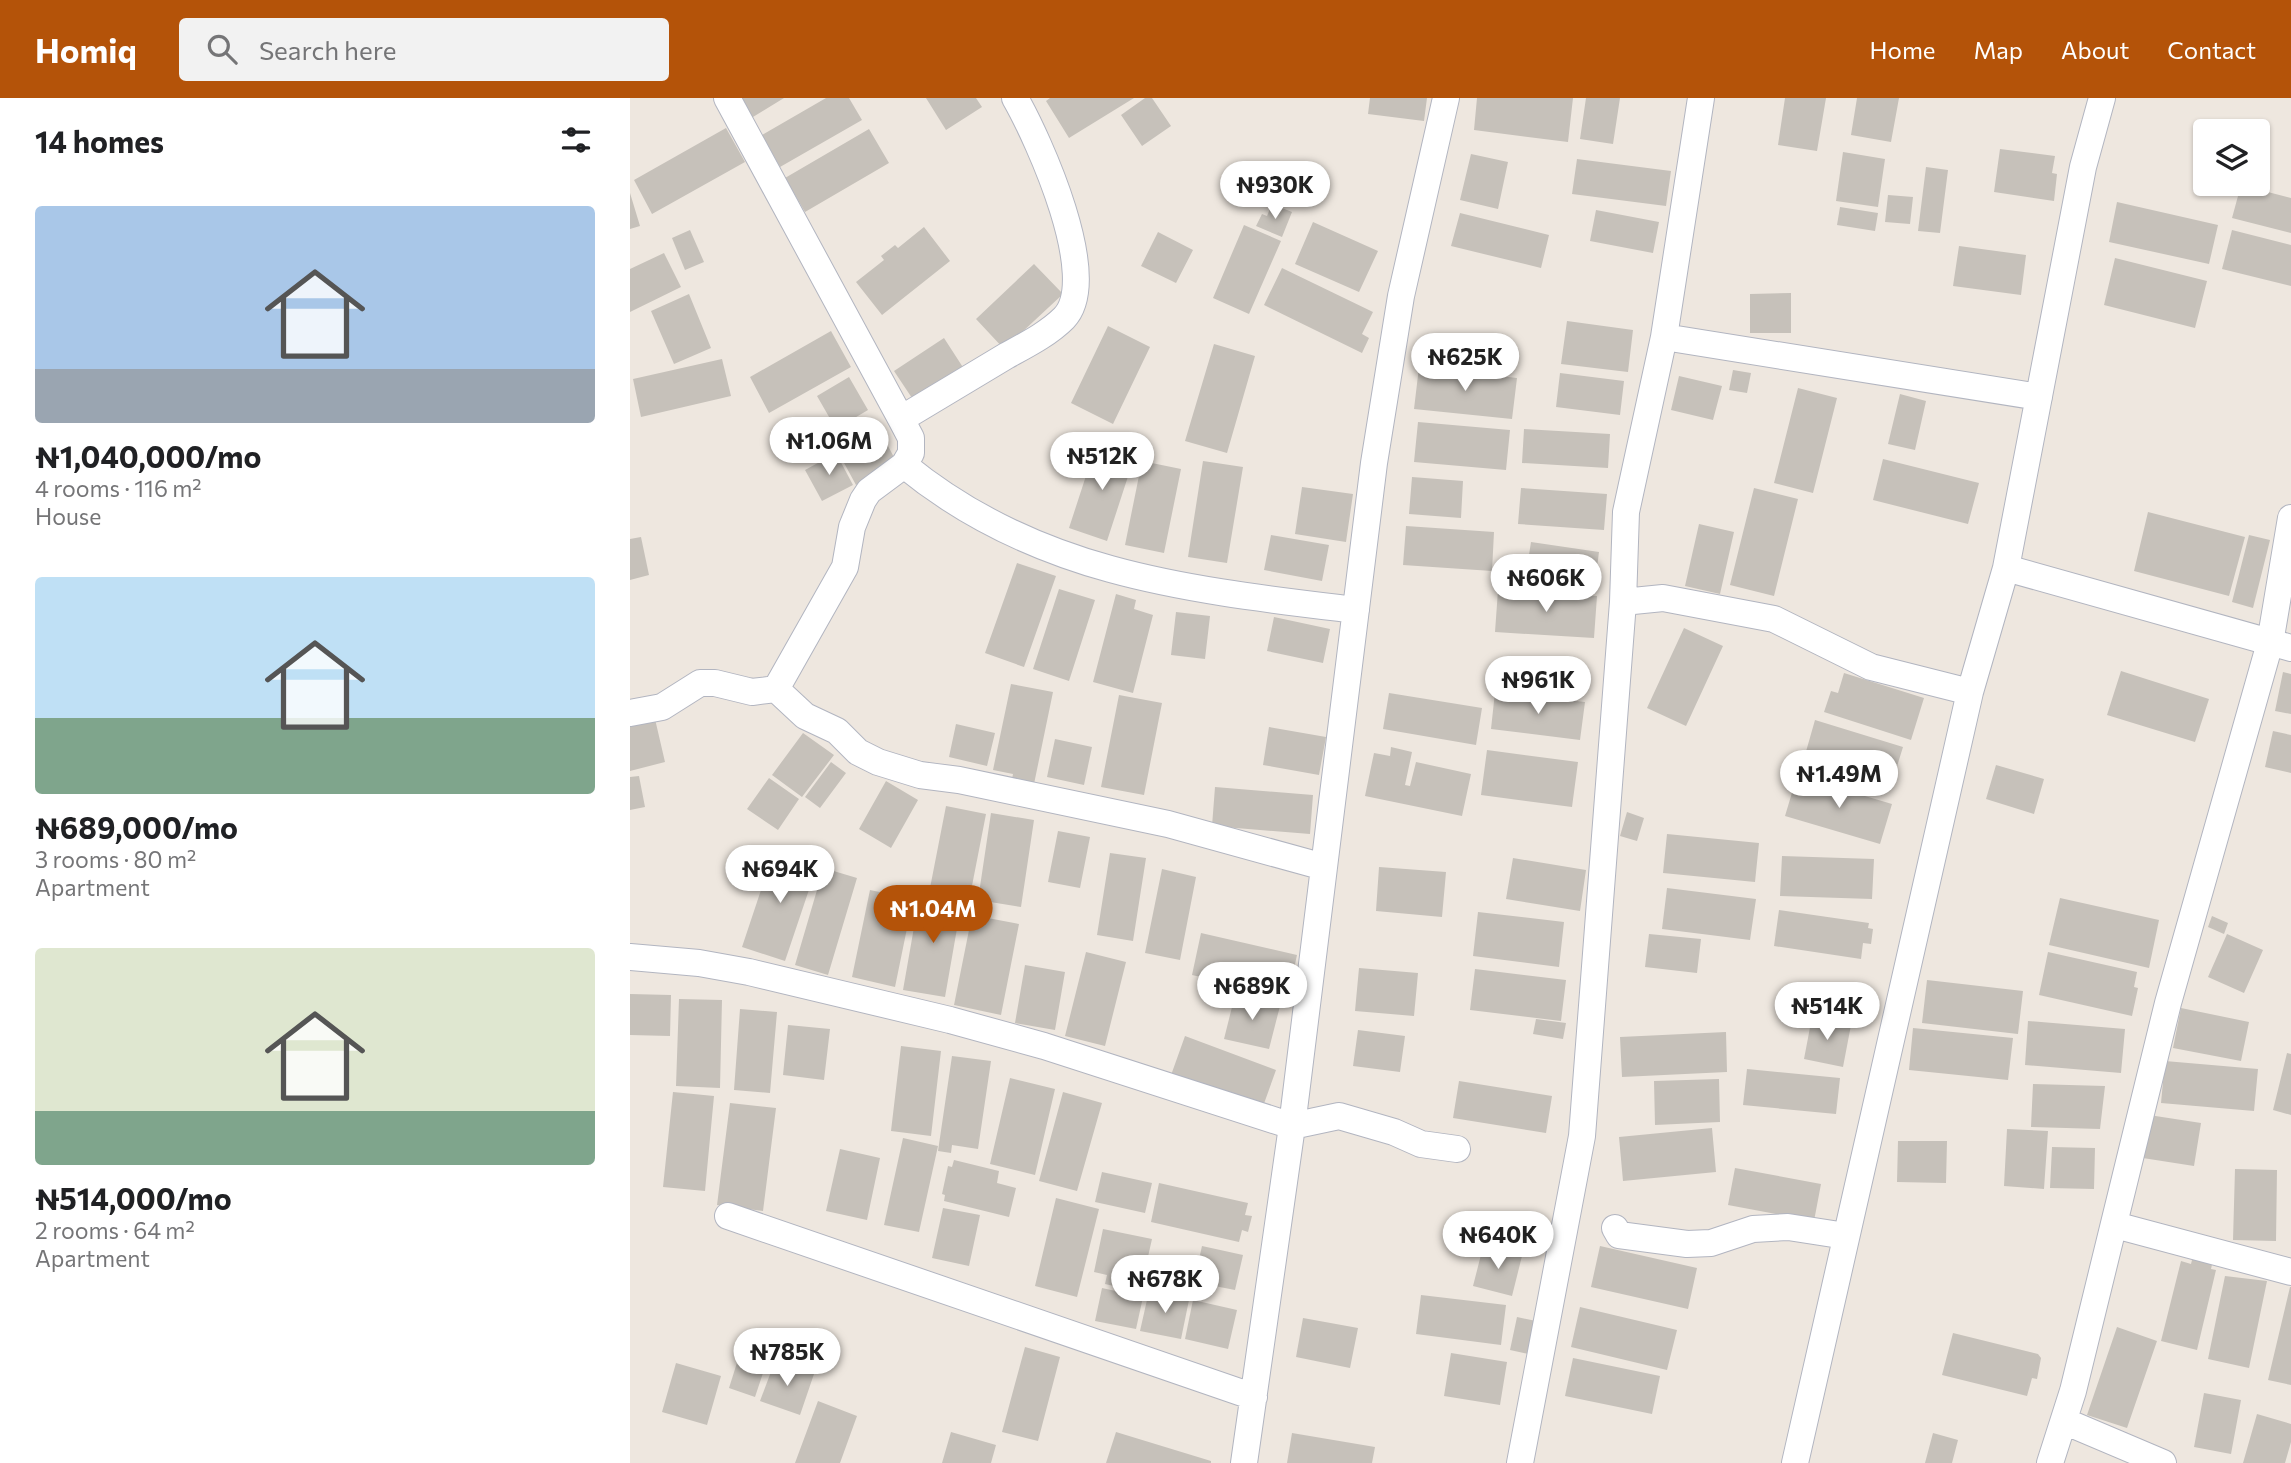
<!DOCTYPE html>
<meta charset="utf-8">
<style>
:root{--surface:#fff;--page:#f2f2f2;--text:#202124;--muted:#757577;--accent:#b45309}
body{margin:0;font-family:Commissioner,sans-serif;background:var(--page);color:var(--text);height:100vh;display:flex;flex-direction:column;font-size:26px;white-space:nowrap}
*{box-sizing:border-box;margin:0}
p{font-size:23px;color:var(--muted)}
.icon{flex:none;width:38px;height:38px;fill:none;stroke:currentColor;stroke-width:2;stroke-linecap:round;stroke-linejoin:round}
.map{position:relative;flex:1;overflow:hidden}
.details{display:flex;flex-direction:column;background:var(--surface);width:630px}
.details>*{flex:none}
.fabs{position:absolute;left:1563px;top:21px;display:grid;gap:14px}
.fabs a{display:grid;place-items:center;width:77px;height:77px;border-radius:7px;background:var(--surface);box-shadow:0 2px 5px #0004;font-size:35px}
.price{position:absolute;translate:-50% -60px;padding:0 16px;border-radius:24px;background:#fff;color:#222;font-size:23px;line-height:46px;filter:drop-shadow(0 2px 4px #0008)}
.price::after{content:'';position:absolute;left:50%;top:42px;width:21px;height:16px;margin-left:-10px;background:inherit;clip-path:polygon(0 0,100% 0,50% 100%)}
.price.current{background:var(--accent);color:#fff}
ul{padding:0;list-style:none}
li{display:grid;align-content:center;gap:14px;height:371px;padding:0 35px}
li span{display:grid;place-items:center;height:217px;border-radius:7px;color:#555}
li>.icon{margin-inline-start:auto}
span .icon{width:126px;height:126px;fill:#fffc;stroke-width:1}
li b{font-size:30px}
h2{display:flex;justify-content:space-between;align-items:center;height:84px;padding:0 35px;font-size:30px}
header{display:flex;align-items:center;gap:42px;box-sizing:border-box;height:98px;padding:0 35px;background:var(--accent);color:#fff}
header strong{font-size:33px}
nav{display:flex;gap:38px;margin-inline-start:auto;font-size:24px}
.search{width:490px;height:63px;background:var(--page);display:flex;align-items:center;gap:18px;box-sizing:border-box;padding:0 24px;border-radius:7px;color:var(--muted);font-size:26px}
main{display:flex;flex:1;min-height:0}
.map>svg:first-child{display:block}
.building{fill:#c6c1ba}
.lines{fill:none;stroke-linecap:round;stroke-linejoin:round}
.street-casing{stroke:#b2b5c0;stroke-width:28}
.street{stroke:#fff;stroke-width:26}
</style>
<header>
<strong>Homiq</strong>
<div class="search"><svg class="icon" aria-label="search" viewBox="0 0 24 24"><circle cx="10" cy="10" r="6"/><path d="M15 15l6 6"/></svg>Search here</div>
<nav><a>Home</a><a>Map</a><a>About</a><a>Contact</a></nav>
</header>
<main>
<section class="details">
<h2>14 homes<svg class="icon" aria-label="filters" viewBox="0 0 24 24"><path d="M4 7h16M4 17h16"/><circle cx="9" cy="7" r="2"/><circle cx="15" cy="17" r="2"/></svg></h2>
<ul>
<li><span style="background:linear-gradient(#a9c7e8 75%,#9aa5b1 0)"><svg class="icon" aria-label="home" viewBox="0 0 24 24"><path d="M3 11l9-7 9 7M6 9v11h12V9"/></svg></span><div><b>₦1,040,000/mo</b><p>4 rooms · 116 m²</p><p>House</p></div></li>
<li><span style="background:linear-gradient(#bfe0f5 65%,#7fa58c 0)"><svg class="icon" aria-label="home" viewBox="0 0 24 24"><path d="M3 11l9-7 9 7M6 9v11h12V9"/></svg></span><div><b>₦689,000/mo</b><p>3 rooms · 80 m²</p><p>Apartment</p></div></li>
<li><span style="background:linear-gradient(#dfe7d0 75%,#7fa58c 0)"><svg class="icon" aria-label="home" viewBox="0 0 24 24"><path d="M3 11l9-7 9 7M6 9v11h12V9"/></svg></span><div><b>₦514,000/mo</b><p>2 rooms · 64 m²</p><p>Apartment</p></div></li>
</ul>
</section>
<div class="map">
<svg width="1661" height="1365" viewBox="0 0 1661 1365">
<rect width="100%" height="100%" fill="#eee7df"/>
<!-- building -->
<path class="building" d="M105,0H154L118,22Z
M196,0H219L232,22L150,69L132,37Z
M296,0H346L352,9L316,32Z
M420,0H504L439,40L416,3Z
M515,0H522L541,28L512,48L491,17Z
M740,0H797L794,23L738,16Z
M847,0H943L938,44L844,32Z
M956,0H990L983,46L950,41Z
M1155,0H1196L1187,53L1148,47Z
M1227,0H1269L1261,44L1221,37Z
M96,30L115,64L22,116L4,82Z
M239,31L259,65L175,114L155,80Z
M1370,51L1425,58L1422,75L1427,76L1424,103L1364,94Z
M1213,54L1255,61L1248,109L1206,103Z
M841,56L878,64L868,111L830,102Z
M947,61L1041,73L1036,108L942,96Z
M1296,69L1318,72L1310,135L1288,133Z
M1611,87L1661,100V135L1602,120Z
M0,95L10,128L0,131Z
M1258,97L1283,99L1280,126L1255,124Z
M1487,104L1588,127L1579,166L1479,144Z
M642,106L662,114L652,139L626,128L632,116L637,118Z
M1210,109L1248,115L1245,133L1207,127Z
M966,112L1029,124L1023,155L960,143Z
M830,115L919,137L911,170L821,148Z
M683,124L748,153L729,194L665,166Z
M614,127L651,143L619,216L583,200Z
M294,129L320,163L252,217L226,184L254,162L251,158L265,147L268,150Z
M60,132L74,164L55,172L42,140Z
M1602,132L1661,147V188L1592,171Z
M528,134L563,152L546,185L511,168Z
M1329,148L1396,157L1391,197L1323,188Z
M34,155L51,189L0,214V171Z
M1485,160L1577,183L1565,230L1474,207Z
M404,166L433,196L374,251L346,221Z
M652,170L743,214L732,236L739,240L732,255L634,207Z
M1161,195V235H1120V196Z
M59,196L81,250L44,266L21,213Z
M937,223L1003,232L998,274L931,266Z
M478,228L520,249L483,326L441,305Z
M201,233L221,269L139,315L120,279Z
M314,240L336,274L286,306L264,273Z
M584,246L625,258L597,355L555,343Z
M92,261L101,298L11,319L3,281Z
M789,269L887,280L882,321L784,311Z
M1103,272L1121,275L1117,295L1099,292Z
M930,275L994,283L990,317L926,309Z
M1049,278L1092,288L1083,322L1041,312Z
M219,279L238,312L206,331L187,298Z
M1168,290L1207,300L1183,395L1144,385Z
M1270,296L1296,303L1285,352L1258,346Z
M788,324L880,332L876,372L784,364Z
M248,329L267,365L226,387L207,352Z
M894,331L980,336L978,370L892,365Z
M467,344L505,357L477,443L439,430Z
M206,355L223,387L192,403L175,372Z
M1253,361L1349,385L1338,426L1243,402Z
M512,363L551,371L534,455L495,447Z
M573,363L613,369L597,465L558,459Z
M782,379L833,383L831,420L779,416Z
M672,389L723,396L716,444L665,436Z
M891,390L977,396L974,432L888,426Z
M1124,390L1168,401L1144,498L1100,487Z
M1518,414L1615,439L1599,498L1504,473Z
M1069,426L1104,434L1090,496L1055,488Z
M776,428L864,434L862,473L773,467Z
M641,437L699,447L692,483L634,472Z
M1619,437L1640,442L1623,510L1602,504Z
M11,439L19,477L0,482V441Z
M901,444L969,454L965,485L896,476Z
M387,465L426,478L394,569L355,555Z
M429,491L465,502L439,583L403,571Z
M868,492L967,498L964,540L865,534Z
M486,496L506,502L504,511L523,517L503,595L463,584Z
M546,514L580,518L575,561L541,557Z
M644,519L700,531L693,565L637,553Z
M1054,530L1093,548L1056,628L1017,610Z
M1491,573L1579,601L1565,644L1477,617Z
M1653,574L1661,576V616L1645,613Z
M1214,575L1294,600L1281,642L1194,614L1201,593L1208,595Z
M381,586L423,594L404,686L382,681L383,676L363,672Z
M865,594L955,604L950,642L861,631Z
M759,595L852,610L846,647L753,631Z
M489,597L532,605L514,697L471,689Z
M25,621L35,664L0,673V628Z
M1185,622L1273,649L1260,691L1173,664Z
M326,626L365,635L357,668L319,659Z
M639,629L696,639L689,677L633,667Z
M1643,633L1661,637V675L1635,669Z
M173,635L204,657L172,699L142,677Z
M425,641L462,649L454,687L417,679Z
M761,649L782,654L775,687L780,688L786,664L841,676L832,718L735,698L744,655L760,658Z
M857,652L948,664L942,709L851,697Z
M201,664L216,675L190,710L175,699Z
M1366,667L1414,681L1404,716L1356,701Z
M9,678L15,709L0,712V679Z
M1167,678L1262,706L1250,746L1155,718Z
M139,680L169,701L148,732L117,711Z
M256,683L288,702L261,750L229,731Z
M585,689L683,697L680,736L582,728Z
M316,708L356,716L340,798L300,790Z
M997,714L1014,720L1007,743L990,738Z
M361,715L404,722L391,809L348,802Z
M428,733L460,739L450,790L418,784Z
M1037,736L1129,745L1125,784L1033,775Z
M145,750L188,765L155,863L112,849Z
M480,755L516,760L503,843L467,837Z
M1152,758L1244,761L1242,801L1150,798Z
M883,760L956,772L950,813L876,801Z
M749,769L816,774L812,819L746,813Z
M197,771L227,780L198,877L165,867L192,775L196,776Z
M532,771L566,779L550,862L515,855Z
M1037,790L1126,801L1120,842L1032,831Z
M240,792L283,801L265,889L222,879Z
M290,795L332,802L315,899L273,892Z
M1430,800L1529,822L1519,870L1419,847Z
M1149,812L1239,825L1238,830L1243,831L1241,846L1233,845L1231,861L1144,848Z
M848,814L934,824L929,869L843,858Z
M342,817L389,826L371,917L324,907Z
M1582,818L1598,825L1594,836L1578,829Z
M571,835L667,857L658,899L562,877Z
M1019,836L1071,841L1067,875L1015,869Z
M1597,836L1633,852L1614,895L1578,879Z
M456,854L496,864L475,948L435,938Z
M1418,854L1507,874L1504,889L1508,890L1502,918L1409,897Z
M395,867L435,874L425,932L385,925Z
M729,870L788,875L784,918L725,913Z
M845,871L936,882L931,923L840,912Z
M1297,882L1393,893L1388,936L1292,925Z
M0,896L41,897L40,938L0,937Z
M605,897L650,908L639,951L594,941Z
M49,901L92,902L90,990L46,988Z
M1551,910L1619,924L1611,963L1543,950Z
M110,911L147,914L140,995L104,992Z
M1182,919L1221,927L1213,969L1174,961Z
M906,921L936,925L933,941L903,936Z
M1398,923L1495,931L1491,975L1395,967Z
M158,927L200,931L194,982L153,977Z
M1283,930L1383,940L1378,982L1279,972Z
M728,932L775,938L770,974L723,968Z
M1096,934L1097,974L992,979L990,939Z
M555,938L646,972L631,1014L540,980Z
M271,948L311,953L301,1038L261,1033Z
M1657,955L1661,956V1017L1643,1012Z
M322,958L361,963L348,1051L322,1047L321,1055L308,1053Z
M1535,963L1628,971L1624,1013L1531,1005Z
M1117,971L1210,980L1206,1016L1113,1007Z
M380,980L425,991L405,1077L360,1066Z
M1089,981L1090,1024L1025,1027L1024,983Z
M829,983L922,998L916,1035L823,1020Z
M1403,986L1475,988L1470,1031L1401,1029Z
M43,994L84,998L75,1093L33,1089Z
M433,994L472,1005L447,1093L409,1083Z
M100,1005L146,1010L133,1113L87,1107Z
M1506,1015L1571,1025L1564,1068L1500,1058Z
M1082,1030L1086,1074L993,1083L989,1039Z
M1377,1031L1418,1033L1414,1091L1374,1088Z
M273,1040L308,1048L289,1134L254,1127Z
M1268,1043H1317L1316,1085L1267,1084Z
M1422,1049L1465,1050L1464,1091L1420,1090Z
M210,1051L250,1060L237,1122L196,1113Z
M324,1062L369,1073L367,1085L386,1090L379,1119L314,1103L315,1097L312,1096L318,1068L322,1069Z
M1105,1070L1191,1086L1184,1123L1098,1107Z
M1605,1071L1647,1072L1646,1143L1603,1142Z
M472,1074L522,1085L515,1115L465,1104Z
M529,1085L618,1105L615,1117L622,1118L618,1134L612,1132L609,1144L521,1124Z
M426,1100L469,1111L447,1199L405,1188Z
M313,1110L350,1117L339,1168L302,1160Z
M473,1131L522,1141L510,1194L475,1186L477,1177L464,1174Z
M572,1148L613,1157L605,1192L564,1184Z
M970,1148L1067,1170L1058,1211L961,1189Z
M853,1149L892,1158L882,1198L843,1188Z
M1563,1158L1583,1162L1581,1171L1586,1172L1567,1252L1531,1243L1551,1163L1561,1166Z
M1595,1178L1637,1183L1619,1270L1578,1261Z
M1660,1189H1661V1287L1638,1282Z
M472,1190L513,1199L506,1231L465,1223Z
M519,1193L559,1202L551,1241L510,1233Z
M791,1197L876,1207L871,1247L786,1236Z
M563,1202L607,1212L598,1251L555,1241Z
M950,1209L1047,1232L1037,1272L941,1249Z
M887,1219L911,1224L903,1257L880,1252Z
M673,1220L728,1230L720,1270L666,1259Z
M1487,1229L1527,1243L1497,1330L1457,1317Z
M1323,1235L1408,1256L1411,1260L1407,1281L1402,1280L1397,1298L1312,1277Z
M395,1249L430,1259L408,1343L372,1334Z
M111,1252L138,1260L125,1299L99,1290Z
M821,1255L877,1264L870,1307L814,1298Z
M943,1260L1030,1278L1022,1316L935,1298Z
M145,1263L184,1276L170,1317L130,1303Z
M46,1265L91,1278L77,1327L32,1314Z
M1574,1295L1611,1302L1601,1356L1564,1349Z
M188,1303L227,1318L210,1365H165Z
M1627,1316L1661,1326V1344L1655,1365H1613Z
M321,1334L366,1347L361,1365H312Z
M486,1334L581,1363V1365H476Z
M662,1335L745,1349L742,1365H657Z
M1303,1335L1328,1342L1322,1365H1295Z"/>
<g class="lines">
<defs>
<path id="street" d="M1034,239L1071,0
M271,321C306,300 341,279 376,258C396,247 418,236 434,220C472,181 409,42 385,0
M274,367C408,477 561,492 726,512
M1376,470L1661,550
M993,504L1033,500L1144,521L1241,569L1340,594
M146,591L175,618L207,633L228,654L248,664L290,677L329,682L538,726L694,769
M0,615L32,609L70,585H85L122,594L146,591L215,469L222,429L233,402L239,393L274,367L281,355V340L271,321L97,0
M0,859L69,865L119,874L320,922L414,948L662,1028L709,1018L764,1034L791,1046L827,1051
M98,1118L624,1299
M1485,1127L1661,1174
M985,1130L989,1137L1057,1146L1081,1145L1123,1131L1158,1129L1216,1138
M1434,1323L1533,1365
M614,1365L662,1028L744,365L771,198L816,0
M890,1365L952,1038L993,504L996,414L1034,239L1409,299
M1165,1365L1340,594L1376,470L1453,69L1472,0
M1420,1365L1443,1293L1538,905L1640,545L1661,420"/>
</defs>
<!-- street casing -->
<use href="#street" class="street-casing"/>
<!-- street -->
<use href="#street" class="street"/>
</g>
</svg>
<div class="fabs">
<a><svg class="icon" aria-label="layers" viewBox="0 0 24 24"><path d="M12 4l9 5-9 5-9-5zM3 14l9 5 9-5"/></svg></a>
</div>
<b class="price" style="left:645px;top:123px">₦930K</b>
<b class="price" style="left:835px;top:295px">₦625K</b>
<b class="price" style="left:199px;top:379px">₦1.06M</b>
<b class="price" style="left:472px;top:394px">₦512K</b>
<b class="price" style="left:916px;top:516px">₦606K</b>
<b class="price" style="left:908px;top:618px">₦961K</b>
<b class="price" style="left:1209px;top:712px">₦1.49M</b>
<b class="price" style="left:150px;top:807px">₦694K</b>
<b class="price current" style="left:303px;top:847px">₦1.04M</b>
<b class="price" style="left:622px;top:924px">₦689K</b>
<b class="price" style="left:1197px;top:944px">₦514K</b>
<b class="price" style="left:868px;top:1173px">₦640K</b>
<b class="price" style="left:535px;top:1217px">₦678K</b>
<b class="price" style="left:157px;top:1290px">₦785K</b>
</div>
</main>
